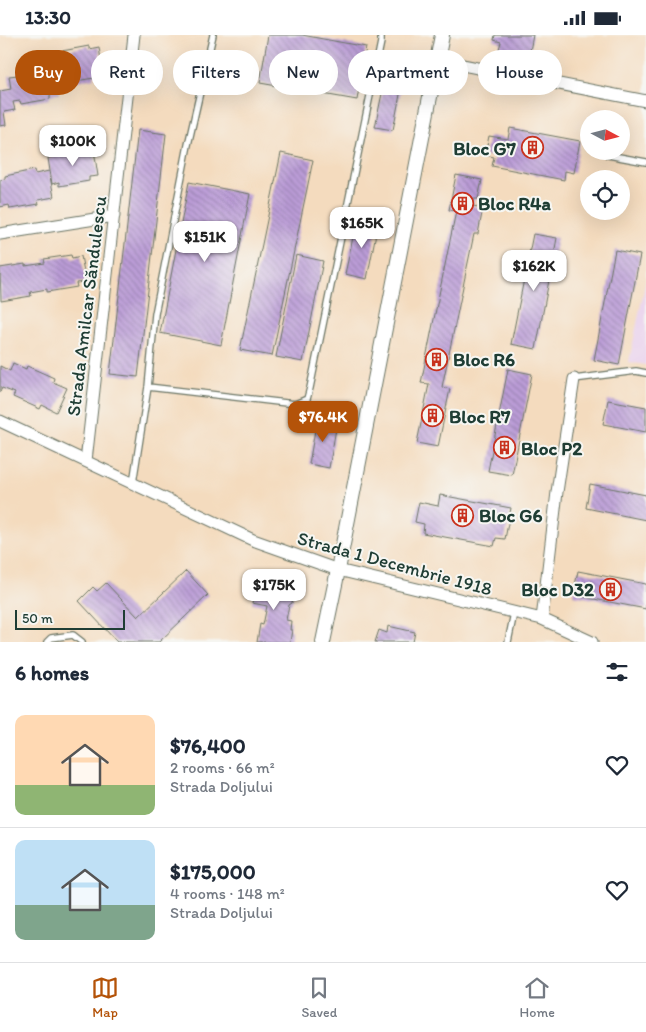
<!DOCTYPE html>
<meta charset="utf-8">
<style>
:root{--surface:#fff;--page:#f6f6f7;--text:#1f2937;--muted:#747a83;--line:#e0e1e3;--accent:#b45309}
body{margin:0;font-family:Itim,sans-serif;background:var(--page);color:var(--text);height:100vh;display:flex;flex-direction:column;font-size:19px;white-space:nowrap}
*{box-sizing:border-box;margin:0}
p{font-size:16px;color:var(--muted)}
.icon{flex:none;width:28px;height:28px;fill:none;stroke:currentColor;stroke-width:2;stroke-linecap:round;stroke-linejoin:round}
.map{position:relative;height:607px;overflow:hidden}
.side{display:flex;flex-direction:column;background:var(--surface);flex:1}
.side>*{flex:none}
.guide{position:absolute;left:15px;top:15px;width:616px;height:45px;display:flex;gap:10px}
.needle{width:32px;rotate:97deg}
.controls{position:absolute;left:580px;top:75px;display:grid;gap:10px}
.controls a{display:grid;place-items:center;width:50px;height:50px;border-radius:50%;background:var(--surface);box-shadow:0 5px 20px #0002;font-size:25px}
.scale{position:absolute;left:15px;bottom:12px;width:110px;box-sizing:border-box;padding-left:5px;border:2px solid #1f3d34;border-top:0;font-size:14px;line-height:18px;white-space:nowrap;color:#1f3d34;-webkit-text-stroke:4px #f6f6f2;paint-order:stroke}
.price{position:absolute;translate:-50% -42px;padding:0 11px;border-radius:10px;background:#fff;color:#222;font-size:16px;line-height:32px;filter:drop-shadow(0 1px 2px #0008)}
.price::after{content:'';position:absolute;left:50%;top:30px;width:15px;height:11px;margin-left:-8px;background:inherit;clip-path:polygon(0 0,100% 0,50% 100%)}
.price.selected{background:var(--accent);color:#fff}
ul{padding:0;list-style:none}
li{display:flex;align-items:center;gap:15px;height:125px;padding:0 15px}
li+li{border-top:1px solid var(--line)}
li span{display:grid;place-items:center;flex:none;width:140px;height:100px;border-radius:10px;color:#555}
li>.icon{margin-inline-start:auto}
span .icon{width:60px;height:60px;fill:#fffc;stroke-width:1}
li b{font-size:21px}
h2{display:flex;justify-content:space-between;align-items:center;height:60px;padding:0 15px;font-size:21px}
.tag{padding:0 18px;border-radius:22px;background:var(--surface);box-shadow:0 5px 20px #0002;font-size:18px;line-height:45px}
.tag.selected{background:var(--accent);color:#fff}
.status{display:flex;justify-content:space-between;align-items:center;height:35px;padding:0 25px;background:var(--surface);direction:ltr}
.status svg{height:14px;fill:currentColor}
.dock{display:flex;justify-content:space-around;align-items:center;height:70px;border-top:1px solid var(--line);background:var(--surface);font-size:14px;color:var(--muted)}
.dock a{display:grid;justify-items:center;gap:2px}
.dock .selected{color:var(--accent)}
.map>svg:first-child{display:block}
.built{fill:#e9d1ed}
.building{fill:url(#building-back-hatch)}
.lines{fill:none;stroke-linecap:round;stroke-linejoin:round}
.service-casing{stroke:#6a7464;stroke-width:8}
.minor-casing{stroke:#6a7464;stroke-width:13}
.tertiary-casing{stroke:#6a7464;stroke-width:16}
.service{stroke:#fff;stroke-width:5.5}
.minor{stroke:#fff;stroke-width:11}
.tertiary{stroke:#fff;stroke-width:14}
.labels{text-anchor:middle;stroke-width:4;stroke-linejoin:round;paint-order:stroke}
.poi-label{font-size:19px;font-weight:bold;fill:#1f3d34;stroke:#f6f6f2;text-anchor:start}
.street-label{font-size:19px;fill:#1f3d34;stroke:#f6f6f2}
</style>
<div class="status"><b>13:30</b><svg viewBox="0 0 49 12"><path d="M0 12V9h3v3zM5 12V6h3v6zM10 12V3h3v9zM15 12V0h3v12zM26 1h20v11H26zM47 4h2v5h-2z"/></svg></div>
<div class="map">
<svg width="646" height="607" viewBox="0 0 646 607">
<defs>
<pattern id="building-back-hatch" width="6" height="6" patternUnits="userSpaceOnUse" patternTransform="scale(1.25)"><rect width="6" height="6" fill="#bb9cd7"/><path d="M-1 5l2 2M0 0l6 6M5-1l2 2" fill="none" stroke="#9780af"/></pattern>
</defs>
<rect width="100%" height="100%" fill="#f6f6f2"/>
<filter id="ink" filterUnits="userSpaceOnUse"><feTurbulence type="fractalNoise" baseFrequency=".02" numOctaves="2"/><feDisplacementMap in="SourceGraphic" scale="10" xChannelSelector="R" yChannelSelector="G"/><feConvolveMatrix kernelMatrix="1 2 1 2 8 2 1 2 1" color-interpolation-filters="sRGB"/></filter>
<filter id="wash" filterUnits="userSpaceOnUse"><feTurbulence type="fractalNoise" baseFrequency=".0096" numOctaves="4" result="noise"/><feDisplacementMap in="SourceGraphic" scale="20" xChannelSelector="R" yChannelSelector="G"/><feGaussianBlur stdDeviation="1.12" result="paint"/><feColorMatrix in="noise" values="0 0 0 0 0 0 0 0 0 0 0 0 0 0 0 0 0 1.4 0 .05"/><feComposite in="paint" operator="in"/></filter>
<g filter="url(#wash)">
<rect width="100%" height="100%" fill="#f4dbbe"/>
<!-- built -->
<path class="built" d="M646,245V330L629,327Z"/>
<g id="blocks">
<!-- building -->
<path class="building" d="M268,0H302L366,12L357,65L260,48Z
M495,0H533L530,16L533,20L530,24L512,21V16L499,14L501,7L494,5Z
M89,11V14L99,12L103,38L94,40V43L64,48V45L57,47L59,59L50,60V64L21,69L20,66L13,67L15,75L4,77L6,90L0,91V56L11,54L9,41L18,40V36L45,32V34L55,33L53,21L62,19V16Z
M389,25L406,29L393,95L375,92Z
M510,93L580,106L574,138L565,136L564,145L492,131L494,122L485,120L489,101L508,104Z
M138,95L166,99L138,342L110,339Z
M83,113L84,116L94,115L98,141L89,142V146L59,151V147L52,149L48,123L57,121V118Z
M281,118L313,125L272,321L240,315Z
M34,135L35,139L49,136L54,162L38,165L39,169L10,174L9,170L0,172V145L5,144V141Z
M456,140L482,145L478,164H474L473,171L483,173L478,199H474L442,352L450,354L438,412L417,408L429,349L421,348L456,176L449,175Z
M189,147L250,159L221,310L160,298Z
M357,184L378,188L367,244L345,239Z
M533,199L557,203L536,314L511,309Z
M615,215L640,220L619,330L594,325Z
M71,220L72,223L81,221L86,247L76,248L77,252L47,257V254L30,257L31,261L1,266L0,233L25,229V231L45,228L44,224Z
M296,220L323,226L303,327L276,322Z
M13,328L26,334L27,331L54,343L53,347L67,353L56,377L42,370L40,374L13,362L15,358L2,353L0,357V331L10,336Z
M508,334L532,339L512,440L488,436Z
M608,365L646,372V397L603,389Z
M317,384L337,388L329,433L309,429Z
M590,449L646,460V485L586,473Z
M440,460L511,473L505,504L496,503L494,511L423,498L424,489L415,487L419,467L438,471Z
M186,536L208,560L159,607H117L79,566L93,552L97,556L106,548L138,582Z
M578,536L646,549V574L573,560Z
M257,543L286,548L289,550L286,559L292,560L293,562L292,568L289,570L286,585L291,586L290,595H292L290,607H257L260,589L263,590L267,571L252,568Z
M388,591L415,597L413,607H375L379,595L387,598Z"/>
</g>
</g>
<g filter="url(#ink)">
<use href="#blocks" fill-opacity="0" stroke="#6a7464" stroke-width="1"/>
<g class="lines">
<defs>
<path id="service" d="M608,120L646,127
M574,344L636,336L646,338
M148,352L295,369L307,364L310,353L381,7V0
M133,448L148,352L155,279L188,110L213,0
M47,607L51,603L73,600L82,607
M508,607L514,578"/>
<path id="minor" d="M437,25L646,66
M0,199L114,181
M0,386L253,505L338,535L542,584L592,607
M86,426L134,0
M542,584L557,457L574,344"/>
<path id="tertiary" d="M323,607L338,535L442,0"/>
</defs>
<!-- service casing -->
<use href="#service" class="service-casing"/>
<!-- minor casing -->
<use href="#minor" class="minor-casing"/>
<!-- tertiary casing -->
<use href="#tertiary" class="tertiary-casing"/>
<!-- service -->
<use href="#service" class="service"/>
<!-- minor -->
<use href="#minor" class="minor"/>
<!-- tertiary -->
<use href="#tertiary" class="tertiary"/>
</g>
</g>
<!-- icons -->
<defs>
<symbol id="building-ring" viewBox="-11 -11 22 22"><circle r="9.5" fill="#f6f6f2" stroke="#c8321e" stroke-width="1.5"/><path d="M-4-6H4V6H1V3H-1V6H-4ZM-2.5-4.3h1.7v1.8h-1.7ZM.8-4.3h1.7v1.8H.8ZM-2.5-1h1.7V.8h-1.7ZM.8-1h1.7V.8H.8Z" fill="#c8321e"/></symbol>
</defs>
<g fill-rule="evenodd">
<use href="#building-ring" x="520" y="100" width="25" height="25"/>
<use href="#building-ring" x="450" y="156" width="25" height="25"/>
<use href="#building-ring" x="424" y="312" width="25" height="25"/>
<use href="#building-ring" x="420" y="368" width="25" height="25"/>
<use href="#building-ring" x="492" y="400" width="25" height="25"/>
<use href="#building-ring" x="450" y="468" width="25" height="25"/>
<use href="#building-ring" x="598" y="542" width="25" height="25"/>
</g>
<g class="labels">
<!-- poi labels -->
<g class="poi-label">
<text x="516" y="120" text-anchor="end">Bloc G7</text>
<text x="478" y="175">Bloc R4a</text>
<text x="453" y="331">Bloc R6</text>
<text x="449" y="388">Bloc R7</text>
<text x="521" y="420">Bloc P2</text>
<text x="479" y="487">Bloc G6</text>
<text x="594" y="561" text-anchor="end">Bloc D32</text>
</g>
<!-- street labels -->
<g class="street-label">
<text transform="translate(86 271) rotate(-83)" y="7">Strada Amilcar Săndulescu</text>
<text transform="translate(395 528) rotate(15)" y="7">Strada 1 Decembrie 1918</text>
</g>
</g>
</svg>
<div class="controls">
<a><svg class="needle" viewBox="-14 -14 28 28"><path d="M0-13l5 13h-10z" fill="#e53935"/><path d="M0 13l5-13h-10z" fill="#747a83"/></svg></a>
<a><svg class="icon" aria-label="locate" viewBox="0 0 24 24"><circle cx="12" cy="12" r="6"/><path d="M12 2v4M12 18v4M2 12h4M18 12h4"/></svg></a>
</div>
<div class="scale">50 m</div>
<b class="price" style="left:73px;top:132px">$100K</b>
<b class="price" style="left:362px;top:214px">$165K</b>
<b class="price" style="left:205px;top:228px">$151K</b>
<b class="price" style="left:534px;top:257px">$162K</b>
<b class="price selected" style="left:323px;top:408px">$76.4K</b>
<b class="price" style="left:274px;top:576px">$175K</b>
<div class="guide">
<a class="tag selected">Buy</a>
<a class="tag">Rent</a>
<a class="tag">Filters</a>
<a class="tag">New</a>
<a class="tag">Apartment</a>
<a class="tag">House</a>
</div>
</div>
<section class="side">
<h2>6 homes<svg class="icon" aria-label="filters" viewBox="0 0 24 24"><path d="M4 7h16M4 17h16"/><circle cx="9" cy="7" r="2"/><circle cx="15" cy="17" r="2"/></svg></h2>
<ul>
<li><span style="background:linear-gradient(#ffd9b3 70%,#8fb573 0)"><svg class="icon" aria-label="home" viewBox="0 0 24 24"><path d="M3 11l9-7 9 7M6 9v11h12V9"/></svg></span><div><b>$76,400</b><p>2 rooms · 66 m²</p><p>Strada Doljului</p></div><svg class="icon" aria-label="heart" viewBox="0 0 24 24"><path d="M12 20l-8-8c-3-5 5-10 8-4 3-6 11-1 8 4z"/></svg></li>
<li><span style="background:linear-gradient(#bfe0f5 65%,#7fa58c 0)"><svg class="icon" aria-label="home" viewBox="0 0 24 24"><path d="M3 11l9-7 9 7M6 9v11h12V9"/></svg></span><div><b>$175,000</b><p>4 rooms · 148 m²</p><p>Strada Doljului</p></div><svg class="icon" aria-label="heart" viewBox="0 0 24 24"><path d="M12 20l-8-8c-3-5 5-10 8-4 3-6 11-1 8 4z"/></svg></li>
</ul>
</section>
<nav class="dock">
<a class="selected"><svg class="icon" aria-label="map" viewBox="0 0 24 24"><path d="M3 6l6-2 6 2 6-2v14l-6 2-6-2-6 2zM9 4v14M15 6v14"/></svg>Map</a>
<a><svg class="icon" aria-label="saved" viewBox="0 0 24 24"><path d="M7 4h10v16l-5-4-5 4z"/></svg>Saved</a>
<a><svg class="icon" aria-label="home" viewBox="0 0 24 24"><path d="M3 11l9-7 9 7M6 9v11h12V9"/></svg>Home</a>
</nav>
